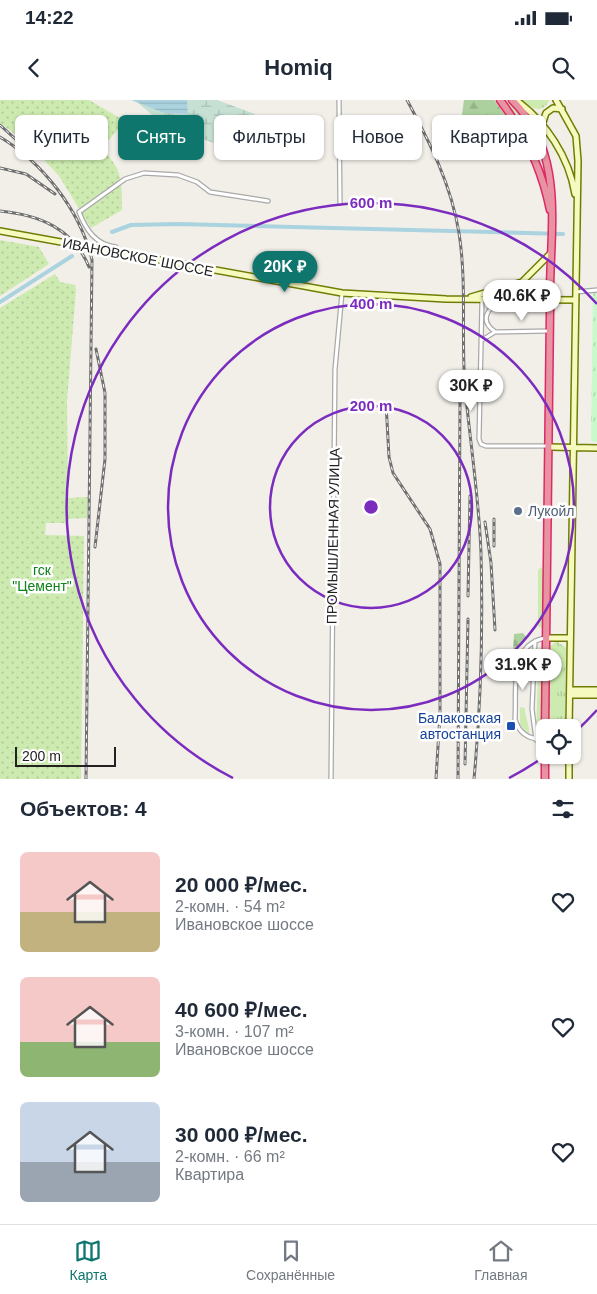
<!DOCTYPE html>
<html lang="ru">
<meta charset="utf-8">
<style>
:root{--surface:#fff;--page:#f6f6f7;--text:#1f2937;--muted:#747a83;--line:#e0e1e3;--accent:#0f766e}
body{margin:0;font-family:Helvetica,sans-serif;background:var(--page);color:var(--text);height:100vh;display:flex;flex-direction:column;font-size:19px;white-space:nowrap}
*{box-sizing:border-box;margin:0}
p{font-size:16px;color:var(--muted)}
.icon{flex:none;width:28px;height:28px;fill:none;stroke:currentColor;stroke-width:2;stroke-linecap:round;stroke-linejoin:round}
.map{position:relative;height:679px;overflow:hidden}
.drawer{display:flex;flex-direction:column;background:var(--surface);flex:1}
.drawer>*{flex:none}
.top-card{position:absolute;left:15px;top:15px;width:568px;height:45px;display:flex;gap:10px}
.tools{position:absolute;left:536px;top:619px;display:grid;gap:10px}
.tools a{display:grid;place-items:center;width:45px;height:45px;border-radius:8px;background:var(--surface);box-shadow:0 1px 4px #0004;font-size:25px}
.scale{position:absolute;left:15px;bottom:12px;width:101px;box-sizing:border-box;padding-left:5px;border:2px solid #222;border-top:0;font-size:14px;line-height:18px;white-space:nowrap;color:#222;-webkit-text-stroke:4px #fff;paint-order:stroke}
.price{position:absolute;translate:-50% -42px;padding:0 11px;border-radius:18px;background:#fff;color:#222;font-size:16px;line-height:32px;filter:drop-shadow(0 1px 2px #0008)}
.price::after{content:'';position:absolute;left:50%;top:30px;width:15px;height:11px;margin-left:-8px;background:inherit;clip-path:polygon(0 0,100% 0,50% 100%)}
.price.active{background:var(--accent);color:#fff}
ul{padding:0;list-style:none}
li{display:flex;align-items:center;gap:15px;height:125px;padding:0 20px}
li span{display:grid;place-items:center;flex:none;width:140px;height:100px;border-radius:8px;color:#555}
li>.icon{margin-inline-start:auto}
span .icon{width:60px;height:60px;fill:#fffc;stroke-width:1}
li b{font-size:21px}
h2{display:flex;justify-content:space-between;align-items:center;height:60px;padding:0 20px;font-size:21px}
.tag{padding:0 18px;border-radius:8px;background:var(--surface);box-shadow:0 1px 4px #0004;font-size:18px;line-height:45px}
.tag.active{background:var(--accent);color:#fff}
.status{display:flex;justify-content:space-between;align-items:center;height:35px;padding:0 25px;background:var(--surface);direction:ltr}
.status svg{height:14px;fill:currentColor}
header{display:flex;justify-content:space-between;align-items:center;height:65px;padding:0 20px;background:var(--surface);font-size:22px;font-weight:600}
.menu{display:flex;justify-content:space-around;align-items:center;height:70px;border-top:1px solid var(--line);background:var(--surface);font-size:14px;color:var(--muted)}
.menu a{display:grid;justify-items:center;gap:2px}
.menu .active{color:var(--accent)}
.map>svg:first-child{display:block}
.grass{fill:url(#grass-tufts)}
.forest{fill:url(#forest-firs)}
.wetland{fill:url(#wetland-marsh)}
.park{fill:url(#park-tufts)}
.garden{fill:url(#garden-dots)}
.water{fill:url(#water-rules)}
.lines{fill:none;stroke-linecap:round;stroke-linejoin:round}
.canal{stroke:#aad3df;stroke-width:4}
.street-casing{stroke:#a9a9a9;stroke-width:5.5}
.secondary-casing{stroke:#707d05;stroke-width:8}
.highway-casing{stroke:#dc2a67;stroke-width:9}
.street{stroke:#fff;stroke-width:3}
.secondary{stroke:#f7fabf;stroke-width:5}
.highway{stroke:#e892a2;stroke-width:6}
.rail-casing{stroke:#707070;stroke-width:3}
.rail{stroke:#fff;stroke-width:1;stroke-dasharray:4;stroke-linecap:butt}
.highway-bridge-casing{stroke:#dc2a67;stroke-width:9;stroke-linecap:butt}
.highway-bridge{stroke:#e892a2;stroke-width:6}
.ring{fill:none;stroke:#7b2cbf;stroke-width:2.5}
.service-dot{fill:#5c6f8a;stroke:#fff;stroke-width:2}
.transit-dot{fill:#1a4fb4;stroke:#fff;stroke-width:2}
.labels{text-anchor:middle;stroke-width:5;stroke-linejoin:round;paint-order:stroke}
.street-label{font-size:14px;fill:#222;stroke:#fff}
.service-label{font-size:14px;fill:#4e5e75;stroke:#fff;text-anchor:start}
.park-label{font-size:14px;fill:#0c8416;stroke:#fff}
.transit-label{font-size:14px;fill:#164399;stroke:#fff;text-anchor:end}
.centre{fill:#7b2cbf;stroke:#fff;stroke-width:2.5}
.ring-label{font-size:15px;text-anchor:middle;font-weight:bold;fill:#7b2cbf;stroke:#fff;stroke-width:5;stroke-linejoin:round;paint-order:stroke}
</style>
<div class="status"><b>14:22</b><svg viewBox="0 0 49 12"><path d="M0 12V9h3v3zM5 12V6h3v6zM10 12V3h3v9zM15 12V0h3v12zM26 1h20v11H26zM47 4h2v5h-2z"/></svg></div>
<header><svg class="icon" aria-label="back" viewBox="0 0 24 24"><path d="M15 5l-7 7 7 7"/></svg>Homiq<svg class="icon" aria-label="search" viewBox="0 0 24 24"><circle cx="10" cy="10" r="6"/><path d="M15 15l6 6"/></svg></header>
<div class="map">
<svg width="597" height="679" viewBox="0 0 597 679">
<defs>
<pattern id="grass-tufts" width="24" height="20" patternUnits="userSpaceOnUse" patternTransform="scale(1.25)"><rect width="24" height="20" fill="#cdebb0"/><path d="M3 7l-1-3M5 7V3M7 7l1-3M15 17l-1-3M17 17v-4M19 17l1-3" fill="none" stroke="#b0c997"/></pattern>
<pattern id="forest-firs" width="22" height="20" patternUnits="userSpaceOnUse" patternTransform="scale(1.25)"><rect width="22" height="20" fill="#add19e"/><path d="M5 1l3.5 6h-7zM16 11l3.5 6h-7z" fill="#95b388"/></pattern>
<pattern id="wetland-marsh" width="20" height="14" patternUnits="userSpaceOnUse" patternTransform="scale(1.25)"><rect width="20" height="14" fill="#c6e0d4"/><path d="M1 5h8M5 5V1M11 12h8M15 12V8" fill="none" stroke="#aac0b6"/></pattern>
<pattern id="park-tufts" width="24" height="20" patternUnits="userSpaceOnUse" patternTransform="scale(1.25)"><rect width="24" height="20" fill="#c8facc"/><path d="M3 7l-1-3M5 7V3M7 7l1-3M15 17l-1-3M17 17v-4M19 17l1-3" fill="none" stroke="#acd6af"/></pattern>
<pattern id="garden-dots" width="8" height="8" patternUnits="userSpaceOnUse" patternTransform="scale(1.25)"><rect width="8" height="8" fill="#cdebb0"/><path d="M2 2h.1M6 6h.1" fill="none" stroke="#b0c997" stroke-width="1.8" stroke-linecap="round"/></pattern>
<pattern id="water-rules" width="6" height="5" patternUnits="userSpaceOnUse" patternTransform="scale(1.25)"><rect width="6" height="5" fill="#aad3df"/><path d="M0 2.5h6" fill="none" stroke="#92b5bf"/></pattern>
</defs>
<rect width="100%" height="100%" fill="#f2efe9"/>
<!-- grass -->
<path class="grass" d="M506,0H509L524,16L543,55H538L536,58Z
M522,0H549V1C541,15 532,8 522,0Z
M541,467L543,470V527L540,528L538,526V470Z
M557,541L566,548L565,627H549V547Z
M530,546C530,559 525,568 525,581H520L521,558Z
M539,547L541,548V633L538,635L536,633Z
M520,607L525,608C525,618 530,625 529,636L520,624Z"/>
<!-- forest -->
<path class="forest" d="M464,0H494L509,21L504,26C490,24 479,15 467,27L462,14Z
M523,533L526,537L516,551H513L514,534Z"/>
<!-- wetland -->
<path class="wetland" d="M187,0H217L255,14L259,26L258,40L240,47L218,45L159,21L137,2L164,13L188,14Z"/>
<!-- park -->
<path class="park" d="M593,193H597V342L591,341Z"/>
<!-- garden -->
<path class="garden" d="M0,0H89L125,21L102,48C123,72 122,79 122,110L91,128L59,76L31,46L0,23Z
M0,140L39,147L49,164L0,196Z
M55,174L60,182L75,185L76,190L67,301L68,398L88,397L87,418L68,419L65,423H46L45,435L84,436L81,679H0V208Z"/>
<!-- water -->
<path class="water" d="M131,0H187L188,14L164,13Z"/>
<g class="lines">
<!-- canal -->
<path class="canal" d="M112,132L131,125L178,124L563,134
M0,202L72,156"/>
<defs>
<path id="street" d="M339,0L340,103
M119,152L116,147C96,145 86,130 79,112L125,79L144,73L178,75L197,82L210,92L268,101
M576,192L597,190
M482,200L479,339L481,344L486,346H548
M494,231C479,220 488,208 501,200
M482,240L495,232L549,231
M535,541L532,609L536,640
M545,639C530,640 519,634 515,619C517,590 508,545 545,538
M331,679L335,269L342,193"/>
<path id="secondary" d="M516,0C546,22 569,57 575,94
M556,0L576,36L578,61L569,628
M542,25L546,13L553,8L562,9
M0,131L342,193L446,199L576,200
M471,197L522,182L551,153
M550,347L597,348
M546,538H570
M570,590H597
M570,595H597
M569,679V655"/>
<path id="highway" d="M500,0C524,32 542,70 550,110
M512,0C564,51 551,122 550,188
M545,628L550,211
M545,679V655"/>
</defs>
<!-- street casing -->
<use href="#street" class="street-casing"/>
<!-- secondary casing -->
<use href="#secondary" class="secondary-casing"/>
<!-- highway casing -->
<use href="#highway" class="highway-casing"/>
<!-- street -->
<use href="#street" class="street"/>
<!-- secondary -->
<use href="#secondary" class="secondary"/>
<!-- highway -->
<use href="#highway" class="highway"/>
<defs>
<path id="rail" d="M407,0C430,43 451,84 459,133C467,184 461,236 465,287C470,342 479,397 481,453C483,527 481,604 474,679
M0,25L22,45
M0,37C43,63 80,110 92,160L86,679
M0,68L26,74L55,94
M0,111C39,115 73,128 89,167
M386,303L389,357L393,373L430,429L440,464V614L436,679
M485,422L491,463L495,530
M494,446V419
M95,447L105,359V293L96,249
M468,496L470,396
M465,664L468,519
M458,679L460,299"/>
</defs>
<!-- rail casing -->
<use href="#rail" class="rail-casing"/>
<!-- rail -->
<use href="#rail" class="rail"/>
<defs>
<path id="highway-bridge" d="M550,188V211"/>
</defs>
<!-- highway-bridge casing -->
<use href="#highway-bridge" class="highway-bridge-casing"/>
<!-- highway-bridge -->
<use href="#highway-bridge" class="highway-bridge"/>
</g>
<!-- distance rings -->
<g class="ring">
<circle cx="371" cy="407" r="101"/>
<circle cx="371" cy="407" r="203"/>
<path d="M597 610A304 304 0 0 1 574 633M545 656A304 304 0 0 1 509 678M233 678A304 304 0 1 1 597 204"/>
</g>
<!-- markers -->
<circle class="service-dot" cx="518" cy="411" r="5"/>
<rect class="transit-dot" x="506" y="621" width="10" height="10" rx="2.5"/>
<g class="labels">
<!-- street labels -->
<g class="street-label">
<text transform="translate(138 157) rotate(11)" y="5">ИВАНОВСКОЕ ШОССЕ</text>
<text transform="translate(333 436) rotate(-89)" y="5">ПРОМЫШЛЕННАЯ УЛИЦА</text>
</g>
<!-- service labels -->
<g class="service-label">
<text x="528" y="416">Лукойл</text>
</g>
<!-- park labels -->
<g class="park-label">
<text x="42" y="475">гск<tspan x="42" dy="16">"Цемент"</tspan></text>
</g>
<!-- transit labels -->
<g class="transit-label">
<text x="501" y="623">Балаковская<tspan x="501" dy="16">автостанция</tspan></text>
</g>
</g>
<circle cx="371" cy="407" r="8" class="centre"/>
<g class="ring-label">
<text x="371" y="108">600 m</text>
<text x="371" y="209">400 m</text>
<text x="371" y="311">200 m</text>
</g>
</svg>
<div class="tools">
<a><svg class="icon" aria-label="locate" viewBox="0 0 24 24"><circle cx="12" cy="12" r="6"/><path d="M12 2v4M12 18v4M2 12h4M18 12h4"/></svg></a>
</div>
<div class="scale">200 m</div>
<b class="price active" style="left:285px;top:193px">20K ₽</b>
<b class="price" style="left:522px;top:222px">40.6K ₽</b>
<b class="price" style="left:471px;top:312px">30K ₽</b>
<b class="price" style="left:523px;top:591px">31.9K ₽</b>
<div class="top-card">
<a class="tag">Купить</a>
<a class="tag active">Снять</a>
<a class="tag">Фильтры</a>
<a class="tag">Новое</a>
<a class="tag">Квартира</a>
</div>
</div>
<section class="drawer">
<h2>Объектов: 4<svg class="icon" aria-label="filters" viewBox="0 0 24 24"><path d="M4 7h16M4 17h16"/><circle cx="9" cy="7" r="2"/><circle cx="15" cy="17" r="2"/></svg></h2>
<ul>
<li><span style="background:linear-gradient(#f6c9c9 60%,#c2b280 0)"><svg class="icon" aria-label="home" viewBox="0 0 24 24"><path d="M3 11l9-7 9 7M6 9v11h12V9"/></svg></span><div><b>20 000 ₽/мес.</b><p>2-комн. · 54 m²</p><p>Ивановское шоссе</p></div><svg class="icon" aria-label="heart" viewBox="0 0 24 24"><path d="M12 20l-8-8c-3-5 5-10 8-4 3-6 11-1 8 4z"/></svg></li>
<li><span style="background:linear-gradient(#f6c9c9 65%,#8fb573 0)"><svg class="icon" aria-label="home" viewBox="0 0 24 24"><path d="M3 11l9-7 9 7M6 9v11h12V9"/></svg></span><div><b>40 600 ₽/мес.</b><p>3-комн. · 107 m²</p><p>Ивановское шоссе</p></div><svg class="icon" aria-label="heart" viewBox="0 0 24 24"><path d="M12 20l-8-8c-3-5 5-10 8-4 3-6 11-1 8 4z"/></svg></li>
<li><span style="background:linear-gradient(#c9d6e8 60%,#9aa5b1 0)"><svg class="icon" aria-label="home" viewBox="0 0 24 24"><path d="M3 11l9-7 9 7M6 9v11h12V9"/></svg></span><div><b>30 000 ₽/мес.</b><p>2-комн. · 66 m²</p><p>Квартира</p></div><svg class="icon" aria-label="heart" viewBox="0 0 24 24"><path d="M12 20l-8-8c-3-5 5-10 8-4 3-6 11-1 8 4z"/></svg></li>
</ul>
</section>
<nav class="menu">
<a class="active"><svg class="icon" aria-label="map" viewBox="0 0 24 24"><path d="M3 6l6-2 6 2 6-2v14l-6 2-6-2-6 2zM9 4v14M15 6v14"/></svg>Карта</a>
<a><svg class="icon" aria-label="saved" viewBox="0 0 24 24"><path d="M7 4h10v16l-5-4-5 4z"/></svg>Сохранённые</a>
<a><svg class="icon" aria-label="home" viewBox="0 0 24 24"><path d="M3 11l9-7 9 7M6 9v11h12V9"/></svg>Главная</a>
</nav>
